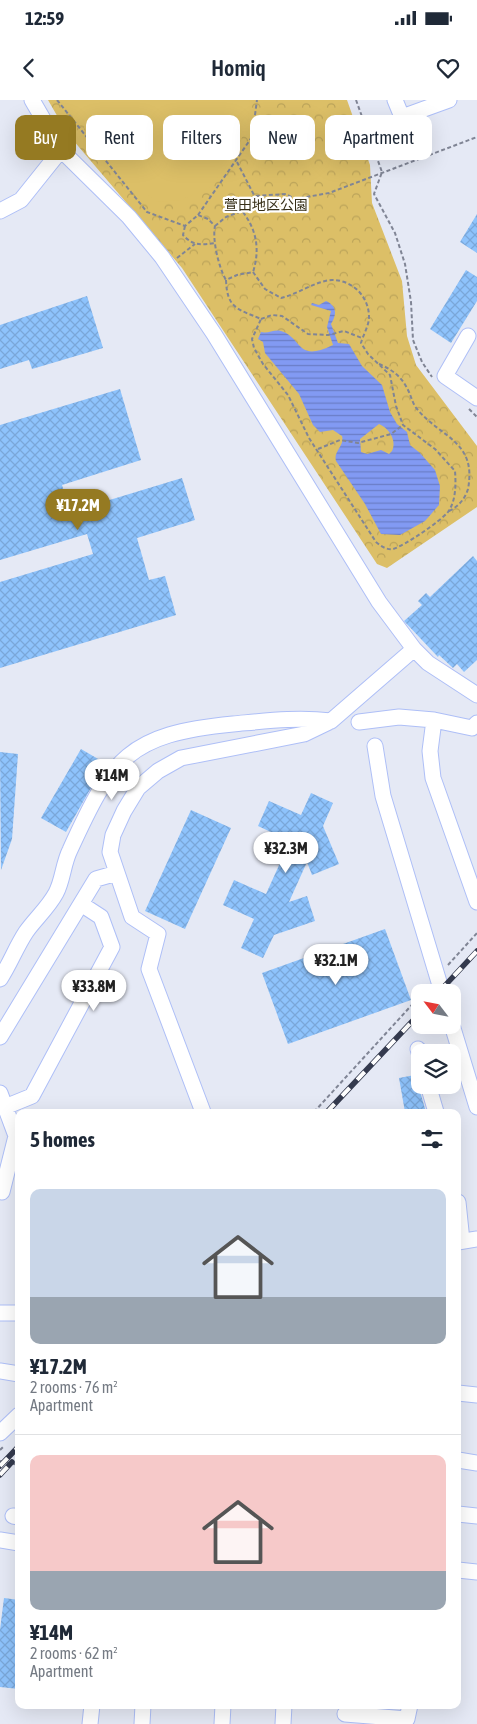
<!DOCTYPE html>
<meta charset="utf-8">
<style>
:root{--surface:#fff;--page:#f2f2f3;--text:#1f2937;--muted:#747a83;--line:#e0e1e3;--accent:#957a22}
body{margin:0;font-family:"Asap Condensed","Noto Sans JP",sans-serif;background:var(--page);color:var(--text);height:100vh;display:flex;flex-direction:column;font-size:19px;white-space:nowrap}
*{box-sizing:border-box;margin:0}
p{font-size:16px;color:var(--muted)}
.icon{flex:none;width:28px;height:28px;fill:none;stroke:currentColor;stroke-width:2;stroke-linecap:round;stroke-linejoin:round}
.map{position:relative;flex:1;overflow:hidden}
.details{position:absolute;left:15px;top:1009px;width:446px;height:600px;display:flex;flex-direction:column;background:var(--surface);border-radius:10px;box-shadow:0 5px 20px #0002}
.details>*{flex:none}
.hud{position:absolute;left:15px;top:15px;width:448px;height:45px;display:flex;gap:10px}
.needle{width:32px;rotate:302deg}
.tools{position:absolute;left:411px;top:884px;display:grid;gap:10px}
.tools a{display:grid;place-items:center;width:50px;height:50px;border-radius:10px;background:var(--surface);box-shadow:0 5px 20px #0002;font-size:25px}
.price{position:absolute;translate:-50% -42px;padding:0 11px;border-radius:18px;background:#fff;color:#222;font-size:16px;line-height:32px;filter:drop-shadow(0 1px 2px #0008)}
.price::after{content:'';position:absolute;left:50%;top:30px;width:15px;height:11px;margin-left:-8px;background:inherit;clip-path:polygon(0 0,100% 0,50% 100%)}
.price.on{background:var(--accent);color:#fff}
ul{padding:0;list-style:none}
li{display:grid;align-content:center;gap:10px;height:265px;padding:0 15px}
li+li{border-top:1px solid var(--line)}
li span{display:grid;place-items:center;height:155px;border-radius:10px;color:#555}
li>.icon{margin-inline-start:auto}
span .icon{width:90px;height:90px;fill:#fffc;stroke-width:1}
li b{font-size:21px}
h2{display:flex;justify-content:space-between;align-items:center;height:60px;padding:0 15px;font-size:21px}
.tag{padding:0 18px;border-radius:10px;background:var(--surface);box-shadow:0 5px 20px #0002;font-size:18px;line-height:45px}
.tag.on{background:var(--accent);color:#fff}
.status{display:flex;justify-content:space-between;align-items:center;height:35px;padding:0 25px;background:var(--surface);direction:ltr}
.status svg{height:14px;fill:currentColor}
header{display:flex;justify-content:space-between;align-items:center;height:65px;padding:0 15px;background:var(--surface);font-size:22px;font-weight:600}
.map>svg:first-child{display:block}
.park{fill:url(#park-crowns)}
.garden{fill:#dcbf67}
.water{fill:url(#water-rules);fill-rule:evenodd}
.building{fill:url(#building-cross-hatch)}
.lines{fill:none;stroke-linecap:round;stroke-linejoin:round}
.minor-casing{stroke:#aebff7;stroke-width:17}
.path{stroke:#808595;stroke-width:2;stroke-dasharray:4 2.5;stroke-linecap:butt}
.minor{stroke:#fff;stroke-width:15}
.rail-casing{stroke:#343a4e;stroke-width:5.5}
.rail{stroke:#fff;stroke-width:4;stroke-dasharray:11;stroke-linecap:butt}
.labels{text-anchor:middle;stroke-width:4.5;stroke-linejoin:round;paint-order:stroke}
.park-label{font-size:14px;fill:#362e17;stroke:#fff}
</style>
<div class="status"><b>12:59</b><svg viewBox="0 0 49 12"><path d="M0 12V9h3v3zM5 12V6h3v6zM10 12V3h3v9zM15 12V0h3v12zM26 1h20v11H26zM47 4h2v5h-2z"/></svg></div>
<header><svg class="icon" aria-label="back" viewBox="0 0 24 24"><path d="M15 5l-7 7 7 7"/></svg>Homiq<svg class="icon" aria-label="heart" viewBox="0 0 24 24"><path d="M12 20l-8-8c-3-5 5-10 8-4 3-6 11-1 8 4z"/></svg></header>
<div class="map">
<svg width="477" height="1624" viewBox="0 0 477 1624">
<defs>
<pattern id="park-crowns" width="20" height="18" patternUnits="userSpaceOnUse" patternTransform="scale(1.25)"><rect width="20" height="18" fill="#dcbf67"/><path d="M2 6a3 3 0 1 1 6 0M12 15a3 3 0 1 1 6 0" fill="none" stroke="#bca45a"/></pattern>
<pattern id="water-rules" width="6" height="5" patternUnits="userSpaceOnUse" patternTransform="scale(1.25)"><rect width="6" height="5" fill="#829af3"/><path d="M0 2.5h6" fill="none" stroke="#6a7dc6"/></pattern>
<pattern id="building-cross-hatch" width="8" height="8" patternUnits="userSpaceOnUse" patternTransform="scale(1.25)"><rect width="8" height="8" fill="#8ec3fc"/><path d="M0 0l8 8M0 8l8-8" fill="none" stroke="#7aa7d9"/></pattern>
</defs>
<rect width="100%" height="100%" fill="#e5e9f5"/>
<!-- park -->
<path class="park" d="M48,0H347L370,65L372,103L402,181L407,236L416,265L477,346V407L387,468L377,464L182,168L67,33Z"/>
<!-- garden -->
<path class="garden" d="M69,0H250L248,24L233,58L209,88L181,100L156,102L117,68L84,28L87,22Z"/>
<!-- water -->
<path class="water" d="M326,201C337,206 337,214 331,224L338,243L349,244L362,266L382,285L390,312L397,324L407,332L410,345L420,353L435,370L440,386L439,405L425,421L400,435L381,434L365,404L336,361C333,351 345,346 342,336L333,330L320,332L313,325L299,294L265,253L263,242L258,239L261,232C268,234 274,229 281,231C303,238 296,263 333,245L327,227L331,211L311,205L312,203L319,205ZM379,324C389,328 397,340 392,351L389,354L381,350L367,354L361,352L360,339Z"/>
<!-- building -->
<path class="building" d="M477,114V153L460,142Z
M466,170L477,177V201L451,243L430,229Z
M87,196L103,248L32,269L29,260L0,269V225Z
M120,289L141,360L62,385L70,412L182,378L195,420L137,438L149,480L165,476L176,515L0,568V482L93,454L87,434L0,460V325Z
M473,456L477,461V560L464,572L457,564L453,568L439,555L438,557L404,521L422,505L418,501L426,493L430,497Z
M81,649L105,663L66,732L41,718Z
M0,652L18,654L12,739L1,770Z
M311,693L333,703L323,726L339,764L312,775L307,762L289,802L307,796L315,821L274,835L263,858L241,848L254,819L223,805L234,780L266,794L290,741L258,726L269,701L301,715Z
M191,710L231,728L185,829L145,811Z
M385,829L411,900L288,944L262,873Z
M420,974L419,988L426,1012H405L399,978Z
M4,1498L19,1500V1589L0,1587V1530Z"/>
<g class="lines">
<defs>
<path id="minor" d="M32,0L61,50L129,117L162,157L214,234L379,502L414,549L428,563L477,595
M395,0L402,17L449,0
M0,111L21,100L61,50
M468,236L445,276L477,298
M434,620L430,651L433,678L477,802
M359,622L399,617L434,620L472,628L477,623
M375,646L383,696L442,892
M0,879C10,864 16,847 26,832C35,819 48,808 56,793C63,780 63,764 70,750C112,658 128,634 233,624C266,621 297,617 331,621
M452,925L477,1007
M0,937L96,779L117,773
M418,949L420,956
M428,985L436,1012
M0,993L16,1036L2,1092
M5,1007L32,996L112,847L101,817L81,804
M203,1012L149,869L158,834L132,817L110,752L113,735L124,711L138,688L158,671L181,658L304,634L331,621L414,549
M458,1102L462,1141
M458,1142L477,1139
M0,1213H19
M0,1271L19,1274
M458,1293L477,1295
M0,1333L19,1315
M458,1360L477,1363
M458,1414L477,1416
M13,1416L19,1417
M0,1440L19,1443
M458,1470L477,1472
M345,1614L407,1619L410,1605
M90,1624L92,1605
M142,1624L143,1605
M222,1624L223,1605
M283,1624L284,1605"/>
</defs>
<!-- minor casing -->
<use href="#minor" class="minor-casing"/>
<!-- path -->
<path class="path" d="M57,0L147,112L185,126L198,115L208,119L215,126C212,140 219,168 226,180
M356,0L382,72L374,94L395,133L405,164L411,202L413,240L422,262L432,277
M237,62L254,95
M243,112C257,131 260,150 253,172
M198,115L252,37L257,0
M185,126L183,135C193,146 201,145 215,143
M215,126L226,117L242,111L255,96L286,94L295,99L329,93L477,37
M177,158L195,144
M253,172L265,189L281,198C298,194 315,181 332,180C353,180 369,197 369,217C369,226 363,235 361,243L368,254L390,275L396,306L403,325L435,349L455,371C456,384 456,401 448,412C441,421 404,446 393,449C386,450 381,446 376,442L309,338L288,295L263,264L254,248L252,239L261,219C238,209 227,209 226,180L237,175Z
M261,219L272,215L282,216L308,234L328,235L344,231L362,238
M379,264C391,269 401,276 407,288C411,295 412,303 417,309C441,338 477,341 468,389C465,399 458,407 449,411
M469,309L477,317
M318,349L340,340L358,343L391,334L403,325
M448,865L477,833
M314,1012L420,896
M0,1350L4,1346
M0,1361L19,1365"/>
<!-- minor -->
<use href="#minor" class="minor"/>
<defs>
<path id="rail" d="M439,892L477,851
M327,1012L420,913
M0,1366L19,1346
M0,1375L12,1362"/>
</defs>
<!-- rail casing -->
<use href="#rail" class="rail-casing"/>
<!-- rail -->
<use href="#rail" class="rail"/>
</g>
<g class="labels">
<!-- park labels -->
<g class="park-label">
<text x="266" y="110">萱田地区公園</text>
</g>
</g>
</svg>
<div class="tools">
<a><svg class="needle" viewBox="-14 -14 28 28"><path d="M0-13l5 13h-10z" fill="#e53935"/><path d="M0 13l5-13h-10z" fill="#747a83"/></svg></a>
<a><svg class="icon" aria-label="layers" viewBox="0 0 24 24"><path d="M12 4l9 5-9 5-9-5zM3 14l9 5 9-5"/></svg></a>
</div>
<b class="price on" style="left:78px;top:431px">¥17.2M</b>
<b class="price" style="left:112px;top:701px">¥14M</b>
<b class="price" style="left:286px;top:774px">¥32.3M</b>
<b class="price" style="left:336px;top:886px">¥32.1M</b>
<b class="price" style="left:94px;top:912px">¥33.8M</b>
<div class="hud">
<a class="tag on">Buy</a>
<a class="tag">Rent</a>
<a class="tag">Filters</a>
<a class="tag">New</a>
<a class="tag">Apartment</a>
</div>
<section class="details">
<h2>5 homes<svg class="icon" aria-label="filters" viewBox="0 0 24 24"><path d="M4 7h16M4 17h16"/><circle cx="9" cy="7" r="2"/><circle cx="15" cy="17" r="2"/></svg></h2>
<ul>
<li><span style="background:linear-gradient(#c9d6e8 70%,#9aa5b1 0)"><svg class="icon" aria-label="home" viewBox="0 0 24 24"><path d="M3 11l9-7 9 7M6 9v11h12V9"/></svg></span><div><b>¥17.2M</b><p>2 rooms · 76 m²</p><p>Apartment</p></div></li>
<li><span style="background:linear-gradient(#f6c9c9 75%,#9aa5b1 0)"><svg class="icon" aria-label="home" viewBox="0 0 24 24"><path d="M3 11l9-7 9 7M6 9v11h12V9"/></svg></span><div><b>¥14M</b><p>2 rooms · 62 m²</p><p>Apartment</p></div></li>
</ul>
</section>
</div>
